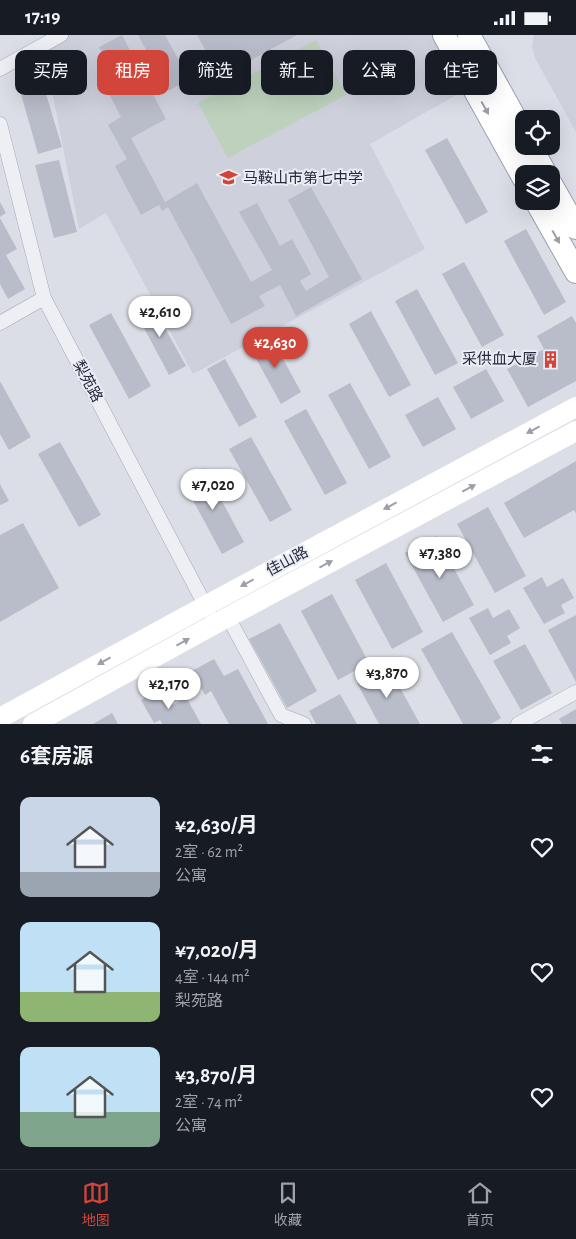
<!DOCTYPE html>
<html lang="zh">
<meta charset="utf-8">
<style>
:root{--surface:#171b24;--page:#242831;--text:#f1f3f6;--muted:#9ea1a6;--line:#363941;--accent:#d1453b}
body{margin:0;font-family:"Alegreya Sans","Noto Sans SC",sans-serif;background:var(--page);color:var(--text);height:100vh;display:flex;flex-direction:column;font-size:19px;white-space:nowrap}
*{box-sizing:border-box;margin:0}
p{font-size:16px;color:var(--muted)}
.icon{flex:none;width:28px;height:28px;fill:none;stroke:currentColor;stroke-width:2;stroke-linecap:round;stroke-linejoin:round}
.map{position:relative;height:689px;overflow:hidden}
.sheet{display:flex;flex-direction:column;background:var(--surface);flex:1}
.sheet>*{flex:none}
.top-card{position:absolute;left:15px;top:15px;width:546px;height:45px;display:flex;gap:10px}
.buttons{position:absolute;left:515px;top:75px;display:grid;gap:10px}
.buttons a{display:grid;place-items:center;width:45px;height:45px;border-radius:10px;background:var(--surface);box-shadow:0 5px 20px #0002;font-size:25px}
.price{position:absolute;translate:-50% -42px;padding:0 11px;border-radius:18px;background:#fff;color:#222;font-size:16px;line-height:32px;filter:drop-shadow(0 1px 2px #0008)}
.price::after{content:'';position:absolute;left:50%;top:30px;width:15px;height:11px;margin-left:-8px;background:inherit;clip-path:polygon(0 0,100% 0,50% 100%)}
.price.selected{background:var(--accent);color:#fff}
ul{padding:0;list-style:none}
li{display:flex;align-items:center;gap:15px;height:125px;padding:0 20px}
li span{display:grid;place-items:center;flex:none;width:140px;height:100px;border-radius:10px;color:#555}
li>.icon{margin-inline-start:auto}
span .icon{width:60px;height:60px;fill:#fffc;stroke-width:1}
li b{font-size:21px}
h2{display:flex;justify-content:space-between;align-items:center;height:60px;padding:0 20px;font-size:21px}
.chip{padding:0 18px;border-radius:10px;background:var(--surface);box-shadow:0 5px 20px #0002;font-size:18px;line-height:45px}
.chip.selected{background:var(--accent);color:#fff}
.status{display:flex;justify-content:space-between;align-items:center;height:35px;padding:0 25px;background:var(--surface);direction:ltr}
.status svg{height:14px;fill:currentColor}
.dock{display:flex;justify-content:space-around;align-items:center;height:70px;border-top:1px solid var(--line);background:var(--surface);font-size:14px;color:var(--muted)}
.dock a{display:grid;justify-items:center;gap:2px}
.dock .selected{color:var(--accent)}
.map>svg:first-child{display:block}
.built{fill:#ced0dc}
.green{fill:#bdd1bd}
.building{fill:#b9bcc9}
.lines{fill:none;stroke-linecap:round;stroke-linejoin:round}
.street-casing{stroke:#a5a8b4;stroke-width:15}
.primary-casing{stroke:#9b9fb3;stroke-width:24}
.street{stroke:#eeeff5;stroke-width:14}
.secondary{stroke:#fff;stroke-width:20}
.primary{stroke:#fff;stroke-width:22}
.oneway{fill:#9d9fa8}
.labels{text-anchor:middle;stroke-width:4;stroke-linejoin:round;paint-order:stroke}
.poi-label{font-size:15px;fill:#25293d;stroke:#ebedf4;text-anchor:start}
.street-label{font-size:15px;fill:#25293d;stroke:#ebedf4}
</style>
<div class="status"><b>17:19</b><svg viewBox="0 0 49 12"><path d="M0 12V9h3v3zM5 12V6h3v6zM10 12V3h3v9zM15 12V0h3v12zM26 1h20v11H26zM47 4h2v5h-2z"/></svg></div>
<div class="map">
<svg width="576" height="689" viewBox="0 0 576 689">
<rect width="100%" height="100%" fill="#dcdee7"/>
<!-- built -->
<path class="built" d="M61,0H444L472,51L370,109L425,214L193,339L106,178L79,194L43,10Z
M534,0H576V97L535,23L532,11Z"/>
<!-- green -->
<path class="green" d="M316,5L346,60L228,123L198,68Z"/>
<!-- building -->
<path class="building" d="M122,0L166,84L131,103L165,167L197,148L251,247L272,235L239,177L257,168L280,211L292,204L311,239L300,246L306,256L329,242L288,165L311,152L362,244L296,281L280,250L259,261L265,271L231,289L168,172L162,176L159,170L141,180L115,131L127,124L108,90L121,82L103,47L114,40L99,12Z
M138,0H165L189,44L169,56Z
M197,0H297L220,42Z
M40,39L62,112L38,119L17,45Z
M447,103L488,177L466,189L425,115Z
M59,125L77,197L54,203L35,130Z
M0,167L6,178L0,182Z
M0,183L17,214L6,220L25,254L8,264L0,249Z
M526,194L566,267L544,280L504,206Z
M464,227L504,300L482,312L442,239Z
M417,254L458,328L435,340L395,266Z
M150,266L186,331L169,340L134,274Z
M371,276L411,350L389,362L349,289Z
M111,278L151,351L129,364L89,290Z
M572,281L576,288V346L528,372L507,334L544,314L537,301Z
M270,300L301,357L281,369L249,311Z
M225,324L257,382L239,392L207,334Z
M486,334L504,366L471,384L453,352Z
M0,346L31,402L9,415L0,399Z
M350,348L391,422L369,434L328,360Z
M438,362L456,394L423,412L405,380Z
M306,374L347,448L325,460L284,386Z
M251,402L292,475L270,487L229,414Z
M60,407L101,480L79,492L38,419Z
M576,426V479L574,475L524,503L504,468Z
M204,433L244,507L222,519L182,445Z
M0,449L9,466L0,470Z
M488,472L526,541L495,558L457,489Z
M23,488L59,553L0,587V500Z
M436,501L474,570L443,587L405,518Z
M386,528L423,597L392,614L355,545Z
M542,542L547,552L563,543L574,563L561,570L565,578L544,589L523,553Z
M332,559L369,628L338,645L301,576Z
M488,573L493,583L509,574L520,593L507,601L511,608L490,620L469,583Z
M576,580V647L548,595Z
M280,588L317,656L287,673L249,604Z
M452,597L501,683L491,689H463L421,614Z
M525,609L552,658L521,675L493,626Z
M214,624L224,641L238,634L268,689H229L211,656L205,660L192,636Z
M388,631L420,689H379L357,648Z
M163,652L173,670L186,662L201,689H162L160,685L154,688L141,665Z
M340,659L357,689H316L309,676Z
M576,674V689H562L559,684Z
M112,678L118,689H93Z"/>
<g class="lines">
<defs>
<path id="street" d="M0,34L61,0
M0,89L44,263L215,589
M0,288L44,263
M228,582L281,680L304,689
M518,689L576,657"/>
<path id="primary" d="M444,0L524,144
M469,0L524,99
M530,111L546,139
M551,149L576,193
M536,166L576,237"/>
</defs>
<!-- street casing -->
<use href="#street" class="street-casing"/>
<!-- primary casing -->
<use href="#primary" class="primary-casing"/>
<!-- street -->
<use href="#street" class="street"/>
<!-- secondary -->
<path class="secondary" d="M0,683L205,571L576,372
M33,689L215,589L576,396"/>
<!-- primary -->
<use href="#primary" class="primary"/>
</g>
<!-- one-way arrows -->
<defs><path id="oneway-solid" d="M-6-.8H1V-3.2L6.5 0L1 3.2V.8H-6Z" transform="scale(1.25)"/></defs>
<g class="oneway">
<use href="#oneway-solid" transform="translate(485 73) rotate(61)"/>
<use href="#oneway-solid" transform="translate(556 202) rotate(61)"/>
<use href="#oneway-solid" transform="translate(533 395) rotate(152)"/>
<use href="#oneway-solid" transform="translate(469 453) rotate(-28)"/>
<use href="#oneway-solid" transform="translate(390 471) rotate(152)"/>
<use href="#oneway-solid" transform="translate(326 529) rotate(-28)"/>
<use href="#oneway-solid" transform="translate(247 548) rotate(152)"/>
<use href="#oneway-solid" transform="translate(183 607) rotate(-29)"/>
<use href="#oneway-solid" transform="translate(104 626) rotate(151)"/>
</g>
<!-- icons -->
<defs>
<symbol id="school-bare" viewBox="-9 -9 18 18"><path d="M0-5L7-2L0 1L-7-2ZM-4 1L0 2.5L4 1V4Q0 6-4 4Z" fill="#d1453b" stroke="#ebedf4" stroke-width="2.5" paint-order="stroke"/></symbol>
<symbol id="building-bare" viewBox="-9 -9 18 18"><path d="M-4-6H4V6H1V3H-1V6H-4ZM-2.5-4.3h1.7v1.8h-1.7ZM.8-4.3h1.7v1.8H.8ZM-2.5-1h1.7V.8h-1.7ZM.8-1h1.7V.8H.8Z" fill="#d1453b" stroke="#ebedf4" stroke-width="2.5" paint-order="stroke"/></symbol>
</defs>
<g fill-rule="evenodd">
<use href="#school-bare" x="216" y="130" width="25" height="25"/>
<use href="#building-bare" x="538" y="312" width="25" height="25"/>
</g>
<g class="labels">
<!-- poi labels -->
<g class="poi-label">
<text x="243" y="148">马鞍山市第七中学</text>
<text x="537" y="329" text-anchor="end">采供血大厦</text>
</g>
<!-- street labels -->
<g class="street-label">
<text transform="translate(88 346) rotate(62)" y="5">梨苑路</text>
<text transform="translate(287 526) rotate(-28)" y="5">佳山路</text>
</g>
</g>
</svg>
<div class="buttons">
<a><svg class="icon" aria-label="locate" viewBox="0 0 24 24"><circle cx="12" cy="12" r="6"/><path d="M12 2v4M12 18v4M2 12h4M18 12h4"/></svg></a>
<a><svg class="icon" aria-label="layers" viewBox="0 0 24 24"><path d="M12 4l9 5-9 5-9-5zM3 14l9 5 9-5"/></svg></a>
</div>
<b class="price" style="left:160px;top:303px">¥2,610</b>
<b class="price selected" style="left:275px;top:334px">¥2,630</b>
<b class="price" style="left:213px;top:476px">¥7,020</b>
<b class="price" style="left:440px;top:544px">¥7,380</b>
<b class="price" style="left:387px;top:664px">¥3,870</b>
<b class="price" style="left:169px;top:675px">¥2,170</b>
<div class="top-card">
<a class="chip">买房</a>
<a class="chip selected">租房</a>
<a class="chip">筛选</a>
<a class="chip">新上</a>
<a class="chip">公寓</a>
<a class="chip">住宅</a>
</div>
</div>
<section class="sheet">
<h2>6套房源<svg class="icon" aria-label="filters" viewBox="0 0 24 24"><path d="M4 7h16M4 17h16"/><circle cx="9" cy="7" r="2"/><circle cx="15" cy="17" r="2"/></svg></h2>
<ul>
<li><span style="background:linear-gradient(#c9d6e8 75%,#9aa5b1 0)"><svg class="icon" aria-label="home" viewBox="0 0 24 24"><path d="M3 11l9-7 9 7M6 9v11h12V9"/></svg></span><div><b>¥2,630/月</b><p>2室 · 62 m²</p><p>公寓</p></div><svg class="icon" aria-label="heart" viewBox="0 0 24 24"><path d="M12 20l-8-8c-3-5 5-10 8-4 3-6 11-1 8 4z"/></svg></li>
<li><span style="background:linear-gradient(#bfe0f5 70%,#8fb573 0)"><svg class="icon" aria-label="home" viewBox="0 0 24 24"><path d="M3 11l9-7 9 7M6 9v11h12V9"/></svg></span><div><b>¥7,020/月</b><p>4室 · 144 m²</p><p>梨苑路</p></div><svg class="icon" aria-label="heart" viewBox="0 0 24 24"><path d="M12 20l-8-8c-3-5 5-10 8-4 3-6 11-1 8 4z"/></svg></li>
<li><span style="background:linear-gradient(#bfe0f5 65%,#7fa58c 0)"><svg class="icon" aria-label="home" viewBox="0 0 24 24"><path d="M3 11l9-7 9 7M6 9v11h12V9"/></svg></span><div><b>¥3,870/月</b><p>2室 · 74 m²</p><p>公寓</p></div><svg class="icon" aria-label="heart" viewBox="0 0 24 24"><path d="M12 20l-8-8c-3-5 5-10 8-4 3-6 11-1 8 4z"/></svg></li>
</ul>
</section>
<nav class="dock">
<a class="selected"><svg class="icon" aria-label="map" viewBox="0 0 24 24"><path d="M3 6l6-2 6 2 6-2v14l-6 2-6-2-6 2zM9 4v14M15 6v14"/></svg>地图</a>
<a><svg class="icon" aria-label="saved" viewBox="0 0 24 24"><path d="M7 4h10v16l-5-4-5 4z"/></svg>收藏</a>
<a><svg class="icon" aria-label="home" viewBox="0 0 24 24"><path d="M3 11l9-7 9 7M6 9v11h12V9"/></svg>首页</a>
</nav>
